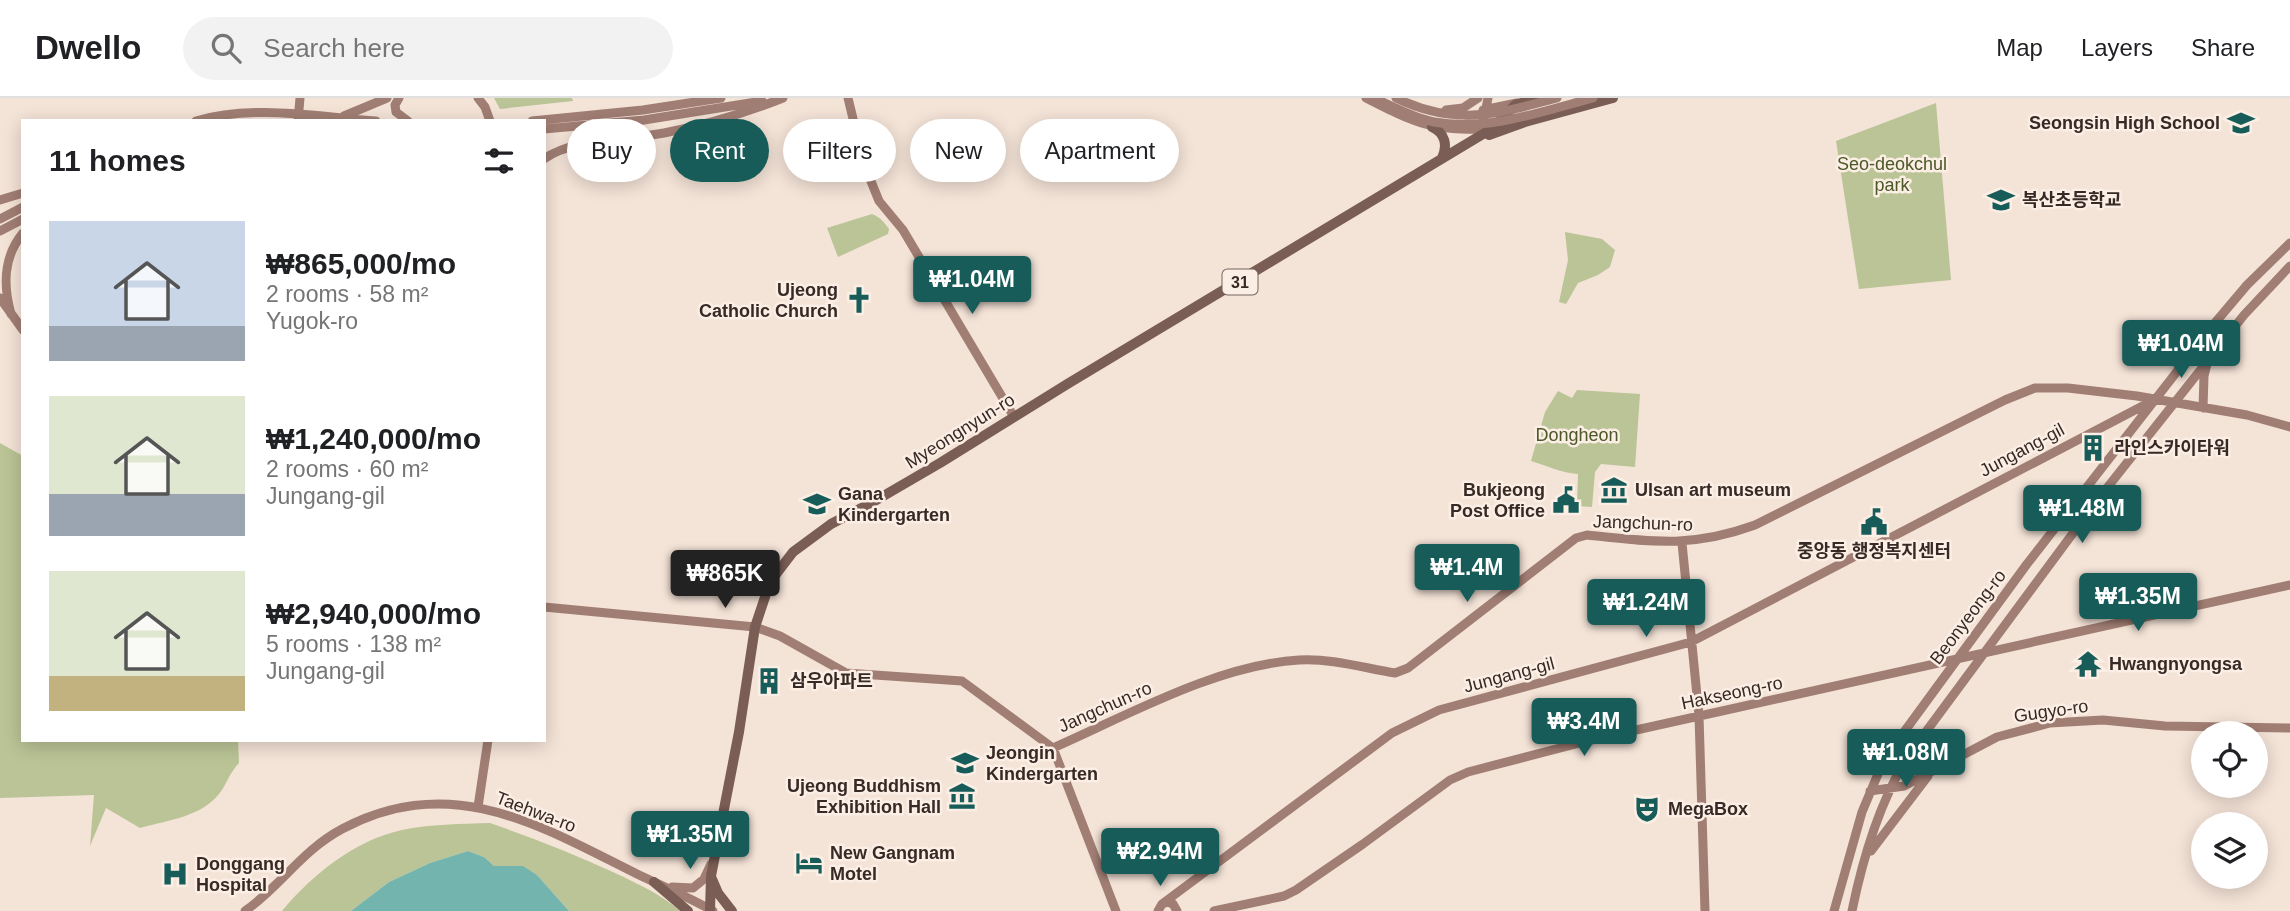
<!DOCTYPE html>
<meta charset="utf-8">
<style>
:root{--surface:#fff;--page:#f2f2f2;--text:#202124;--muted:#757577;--line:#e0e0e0;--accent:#175c58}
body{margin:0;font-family:Helvetica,"Noto Sans KR",sans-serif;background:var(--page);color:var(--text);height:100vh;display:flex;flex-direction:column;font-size:26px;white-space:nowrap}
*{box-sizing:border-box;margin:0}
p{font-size:23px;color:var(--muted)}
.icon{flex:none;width:38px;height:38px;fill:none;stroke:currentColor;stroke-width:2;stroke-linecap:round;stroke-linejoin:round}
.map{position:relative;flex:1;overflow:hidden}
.sheet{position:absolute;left:21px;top:21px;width:525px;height:623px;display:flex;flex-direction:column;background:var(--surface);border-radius:0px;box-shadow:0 4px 18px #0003}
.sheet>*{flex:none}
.banner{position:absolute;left:567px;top:21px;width:665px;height:63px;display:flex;gap:14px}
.fabs{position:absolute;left:2191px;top:623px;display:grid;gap:14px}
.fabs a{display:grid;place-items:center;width:77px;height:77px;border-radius:50%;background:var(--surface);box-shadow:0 4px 18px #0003;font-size:35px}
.price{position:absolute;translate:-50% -60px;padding:0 16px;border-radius:7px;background:var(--accent);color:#fff;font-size:23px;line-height:46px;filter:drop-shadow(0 2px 4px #0008)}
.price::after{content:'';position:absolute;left:50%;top:42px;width:21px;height:16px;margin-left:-10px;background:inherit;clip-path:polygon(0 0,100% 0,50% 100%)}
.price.selected{background:#222;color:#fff}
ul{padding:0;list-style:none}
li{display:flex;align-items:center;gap:21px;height:175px;padding:0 28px}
li span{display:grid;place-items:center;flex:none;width:196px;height:140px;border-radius:0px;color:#555}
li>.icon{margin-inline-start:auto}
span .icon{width:84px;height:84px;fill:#fffc;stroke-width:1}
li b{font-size:30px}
h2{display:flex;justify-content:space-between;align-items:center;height:84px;padding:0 28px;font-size:30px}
.tag{padding:0 24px;border-radius:32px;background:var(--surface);box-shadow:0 4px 18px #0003;font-size:24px;line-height:63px}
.tag.selected{background:var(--accent);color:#fff}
header{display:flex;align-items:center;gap:42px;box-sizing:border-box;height:98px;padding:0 35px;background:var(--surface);border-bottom:2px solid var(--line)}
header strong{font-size:33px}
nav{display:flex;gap:38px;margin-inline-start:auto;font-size:24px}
.search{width:490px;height:63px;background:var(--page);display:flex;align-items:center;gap:18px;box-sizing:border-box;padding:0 24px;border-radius:38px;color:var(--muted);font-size:26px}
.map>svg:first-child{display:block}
.green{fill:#bac496}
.water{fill:#74b4ae}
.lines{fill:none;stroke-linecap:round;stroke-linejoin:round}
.secondary{stroke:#a17e74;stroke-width:9}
.primary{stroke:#7a5d55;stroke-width:10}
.secondary-bridge{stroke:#a17e74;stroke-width:9}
.labels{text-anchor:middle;stroke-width:5;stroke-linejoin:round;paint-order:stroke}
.shield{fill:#fbeee4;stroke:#72645e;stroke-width:2}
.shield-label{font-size:16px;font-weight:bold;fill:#372925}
.poi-label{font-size:18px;font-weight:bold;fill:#372925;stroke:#fbeee4;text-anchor:start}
.park-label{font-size:18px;fill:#4c5827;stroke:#fbeee4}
.street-label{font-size:18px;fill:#372925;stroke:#fbeee4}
</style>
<header>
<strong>Dwello</strong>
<div class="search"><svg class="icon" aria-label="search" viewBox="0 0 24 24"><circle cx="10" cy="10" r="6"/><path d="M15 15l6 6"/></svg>Search here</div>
<nav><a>Map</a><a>Layers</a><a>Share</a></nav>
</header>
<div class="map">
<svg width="2290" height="813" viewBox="0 0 2290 813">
<rect width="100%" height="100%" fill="#f4e3d7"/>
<!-- green -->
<path class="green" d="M494,0H572L573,3L500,11Z
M1936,5L1951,182L1859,191L1836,43Z
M872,116C880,119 884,124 889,131L888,136L838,159L827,130Z
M1565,134L1602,141L1615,152L1610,169L1598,177L1578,185L1566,206L1559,204L1568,162Z
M1577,292L1640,296L1635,369L1601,366L1595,374L1592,409L1577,408L1578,376C1561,375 1548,368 1531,363L1545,314L1558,293L1572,300Z
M0,345L23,358V642H238L239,665C230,675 228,682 222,692C204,719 168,722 140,730L106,710L90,748L94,697L0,700Z
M490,725C533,740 574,756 615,775C638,786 661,796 680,813H569L537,777L523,769L494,768L484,759L468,753L430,765L389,784L351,813H282C312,777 355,742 402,732C430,726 461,726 490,725Z"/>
<!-- water -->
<path class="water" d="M468,753L484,759L494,768H523L537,777L569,813H351L389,784L430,765Z"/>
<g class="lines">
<!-- secondary -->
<path class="secondary" d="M399,0L395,7L396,14L408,23
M478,0L485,9L490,23
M848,0L864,66L879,103L903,132L1014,319
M1366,0C1415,25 1435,35 1491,30
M1446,12L1463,10L1478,0
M1483,12L1517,5
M344,18L387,0
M196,23C253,6 318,19 376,23
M298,23L300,0
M532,23L643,12L721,0
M544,31L644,22L762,3
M1479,32L1484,21L1488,0
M544,61C572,40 629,42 664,35C705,27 745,15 783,0
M0,102L23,95
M0,121L23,109
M0,133L23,121
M0,200L23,232
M11,216C3,187 3,159 23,135
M2203,310L2204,278L2207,266
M1682,445L1699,618L1705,813
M544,509L755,529L780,538L846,575L962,583L1053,650C1128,617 1217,567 1299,562C1331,560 1364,570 1395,575L1408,570L1576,440L1587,437C1652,444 1692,450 1755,427L2005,302L2035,290H2068L2137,298L2247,317L2290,329
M1053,650L1116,813
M1915,651V665L1922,671L1933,672
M1870,693L1904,688L1997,639L2050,625L2103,622L2165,628L2290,630
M478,709L488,642
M1871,753L1928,678
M672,789L693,790L704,781L711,766
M1162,806L1392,635L1439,612L1691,544L2156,301
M245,813C281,788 301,753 342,731C451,673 539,727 637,776C662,788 689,799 713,813
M1158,813L1162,806L1168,804L1173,806L1177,813
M1214,813L1284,798L1296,792L1363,746L1450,682L1468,674L1591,642L2290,487
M1834,813L1862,714L1878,676L1904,634L2027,466L2214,226L2247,187L2290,145
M1852,813C1863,759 1879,705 1908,658L2099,400L2244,217L2290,168"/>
<!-- primary -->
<path class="primary" d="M1432,29C1445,35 1448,47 1442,60
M1489,37L1525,24L1613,0
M712,781L718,795L732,813
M654,784L688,813
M710,813L711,778L739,634L755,529L770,484L793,454L831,426L873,404L940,365L1069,285L1493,30L1515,7L1537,0"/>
<!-- secondary-bridge -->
<path class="secondary-bridge" d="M1374,0C1394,9 1413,20 1434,24C1487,34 1543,13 1593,0
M1396,0C1456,29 1496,16 1557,0"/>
</g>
<!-- icons -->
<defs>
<symbol id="school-bare" viewBox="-9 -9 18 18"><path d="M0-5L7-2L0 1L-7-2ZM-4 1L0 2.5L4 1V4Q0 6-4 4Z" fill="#175c58" stroke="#fbeee4" stroke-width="2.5" paint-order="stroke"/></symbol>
<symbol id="church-bare" viewBox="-9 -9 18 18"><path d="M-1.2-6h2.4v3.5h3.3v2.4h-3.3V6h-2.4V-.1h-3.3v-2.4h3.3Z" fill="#175c58" stroke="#fbeee4" stroke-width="2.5" paint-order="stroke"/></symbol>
<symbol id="building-bare" viewBox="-9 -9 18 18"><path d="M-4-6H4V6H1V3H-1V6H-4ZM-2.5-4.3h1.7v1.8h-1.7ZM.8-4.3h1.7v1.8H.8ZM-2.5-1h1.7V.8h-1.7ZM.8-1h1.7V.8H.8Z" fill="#175c58" stroke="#fbeee4" stroke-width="2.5" paint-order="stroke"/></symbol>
<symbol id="museum-bare" viewBox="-9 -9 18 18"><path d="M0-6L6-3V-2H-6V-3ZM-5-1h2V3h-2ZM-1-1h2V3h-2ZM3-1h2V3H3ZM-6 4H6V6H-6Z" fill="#175c58" stroke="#fbeee4" stroke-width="2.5" paint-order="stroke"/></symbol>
<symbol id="civic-bare" viewBox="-9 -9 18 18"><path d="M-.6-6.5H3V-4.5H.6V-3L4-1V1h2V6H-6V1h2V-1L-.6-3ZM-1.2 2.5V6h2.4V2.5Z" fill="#175c58" stroke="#fbeee4" stroke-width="2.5" paint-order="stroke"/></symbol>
<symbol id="temple-bare" viewBox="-9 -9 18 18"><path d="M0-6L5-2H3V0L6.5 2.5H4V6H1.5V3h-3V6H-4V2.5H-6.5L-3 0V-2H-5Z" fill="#175c58" stroke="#fbeee4" stroke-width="2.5" paint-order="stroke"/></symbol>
<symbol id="theatre-bare" viewBox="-9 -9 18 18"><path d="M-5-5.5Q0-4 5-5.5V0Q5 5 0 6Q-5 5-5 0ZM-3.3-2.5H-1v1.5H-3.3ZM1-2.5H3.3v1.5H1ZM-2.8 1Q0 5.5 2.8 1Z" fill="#175c58" stroke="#fbeee4" stroke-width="2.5" paint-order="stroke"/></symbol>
<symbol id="hotel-bare" viewBox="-9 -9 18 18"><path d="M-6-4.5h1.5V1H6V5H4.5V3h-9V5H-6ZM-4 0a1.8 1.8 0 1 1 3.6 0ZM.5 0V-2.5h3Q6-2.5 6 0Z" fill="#175c58" stroke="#fbeee4" stroke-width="2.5" paint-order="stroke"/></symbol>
<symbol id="hospital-bare" viewBox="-9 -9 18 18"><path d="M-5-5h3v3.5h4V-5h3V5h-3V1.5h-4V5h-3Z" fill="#175c58" stroke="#fbeee4" stroke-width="2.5" paint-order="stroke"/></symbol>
</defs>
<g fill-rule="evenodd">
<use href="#school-bare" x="2222" y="6" width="38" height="38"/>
<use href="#school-bare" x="1982" y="83" width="38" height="38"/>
<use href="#church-bare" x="840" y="183" width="38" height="38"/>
<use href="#building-bare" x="2074" y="331" width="38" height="38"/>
<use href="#museum-bare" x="1595" y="373" width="38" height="38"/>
<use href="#civic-bare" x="1547" y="383" width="38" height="38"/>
<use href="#school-bare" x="798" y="387" width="38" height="38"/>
<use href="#civic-bare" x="1855" y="405" width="38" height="38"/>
<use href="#temple-bare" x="2069" y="547" width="38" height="38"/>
<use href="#building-bare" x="750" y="564" width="38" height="38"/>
<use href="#school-bare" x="946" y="646" width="38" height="38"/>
<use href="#museum-bare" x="943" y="679" width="38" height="38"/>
<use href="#theatre-bare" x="1628" y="692" width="38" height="38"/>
<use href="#hotel-bare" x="790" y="746" width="38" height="38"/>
<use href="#hospital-bare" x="156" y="757" width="38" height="38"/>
</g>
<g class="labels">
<!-- shield labels -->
<rect class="shield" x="1222.5" y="171.5" width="35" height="25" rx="5"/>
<g class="shield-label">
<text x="1240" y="190">31</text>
</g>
<!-- poi labels -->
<g class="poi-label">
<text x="2220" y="31" text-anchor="end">Seongsin High School</text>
<text x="2022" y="108">복산초등학교</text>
<text x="838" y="198" text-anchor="end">Ujeong<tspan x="838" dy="21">Catholic Church</tspan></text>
<text x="2114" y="356">라인스카이타워</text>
<text x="1545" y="398" text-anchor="end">Bukjeong<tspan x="1545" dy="21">Post Office</tspan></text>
<text x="1635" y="398">Ulsan art museum</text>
<text x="838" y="402">Gana<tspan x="838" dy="21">Kindergarten</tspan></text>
<text x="1874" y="459" text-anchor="middle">중앙동 행정복지센터</text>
<text x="2109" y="572">Hwangnyongsa</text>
<text x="790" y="589">삼우아파트</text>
<text x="986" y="661">Jeongin<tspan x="986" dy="21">Kindergarten</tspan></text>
<text x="941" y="694" text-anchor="end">Ujeong Buddhism<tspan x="941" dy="21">Exhibition Hall</tspan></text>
<text x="1668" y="717">MegaBox</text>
<text x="830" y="761">New Gangnam<tspan x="830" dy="21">Motel</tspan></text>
<text x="196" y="772">Donggang<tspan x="196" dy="21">Hospital</tspan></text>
</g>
<!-- park labels -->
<g class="park-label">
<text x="1892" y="72">Seo-deokchul<tspan x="1892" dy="21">park</tspan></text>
<text x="1577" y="343">Dongheon</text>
</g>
<!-- street labels -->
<g class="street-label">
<text transform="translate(960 333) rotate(-32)" y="6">Myeongnyun-ro</text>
<text transform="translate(2022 352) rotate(-28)" y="6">Jungang-gil</text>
<text transform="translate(1643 425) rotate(2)" y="6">Jangchun-ro</text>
<text transform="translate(1968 519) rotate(-53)" y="6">Beonyeong-ro</text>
<text transform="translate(1509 577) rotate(-15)" y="6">Jungang-gil</text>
<text transform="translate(1732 595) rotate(-12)" y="6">Hakseong-ro</text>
<text transform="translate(1105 609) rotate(-24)" y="6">Jangchun-ro</text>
<text transform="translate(2051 613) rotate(-8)" y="6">Gugyo-ro</text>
<text transform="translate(536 714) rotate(21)" y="6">Taehwa-ro</text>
</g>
</g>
</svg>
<div class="fabs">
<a><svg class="icon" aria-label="locate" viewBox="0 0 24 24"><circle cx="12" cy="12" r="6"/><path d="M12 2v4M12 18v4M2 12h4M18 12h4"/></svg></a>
<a><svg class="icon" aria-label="layers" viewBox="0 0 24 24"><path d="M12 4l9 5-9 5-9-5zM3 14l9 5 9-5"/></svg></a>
</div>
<b class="price" style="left:972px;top:218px">₩1.04M</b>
<b class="price" style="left:2181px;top:282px">₩1.04M</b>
<b class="price" style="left:2082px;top:447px">₩1.48M</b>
<b class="price" style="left:1467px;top:506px">₩1.4M</b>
<b class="price selected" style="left:725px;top:512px">₩865K</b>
<b class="price" style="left:2138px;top:535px">₩1.35M</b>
<b class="price" style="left:1646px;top:541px">₩1.24M</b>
<b class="price" style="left:1584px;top:660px">₩3.4M</b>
<b class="price" style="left:1906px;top:691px">₩1.08M</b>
<b class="price" style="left:690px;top:773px">₩1.35M</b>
<b class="price" style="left:1160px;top:790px">₩2.94M</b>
<div class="banner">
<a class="tag">Buy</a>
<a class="tag selected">Rent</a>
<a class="tag">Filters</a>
<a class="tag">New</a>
<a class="tag">Apartment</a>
</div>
<section class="sheet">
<h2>11 homes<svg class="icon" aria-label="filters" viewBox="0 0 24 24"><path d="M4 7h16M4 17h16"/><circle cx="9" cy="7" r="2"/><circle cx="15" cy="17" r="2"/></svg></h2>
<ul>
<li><span style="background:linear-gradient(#c9d6e8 75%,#9aa5b1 0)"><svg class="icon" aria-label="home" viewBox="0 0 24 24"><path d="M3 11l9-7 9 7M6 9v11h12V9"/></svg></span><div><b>₩865,000/mo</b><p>2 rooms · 58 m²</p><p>Yugok-ro</p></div></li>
<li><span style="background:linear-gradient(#dfe7d0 70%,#9aa5b1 0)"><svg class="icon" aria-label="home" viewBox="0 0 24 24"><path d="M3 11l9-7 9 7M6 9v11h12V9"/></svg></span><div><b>₩1,240,000/mo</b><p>2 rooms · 60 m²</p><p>Jungang-gil</p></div></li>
<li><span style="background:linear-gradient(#dfe7d0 75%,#c2b280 0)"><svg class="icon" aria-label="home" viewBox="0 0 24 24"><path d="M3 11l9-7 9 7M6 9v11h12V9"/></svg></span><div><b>₩2,940,000/mo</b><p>5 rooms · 138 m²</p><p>Jungang-gil</p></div></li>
</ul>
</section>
</div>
